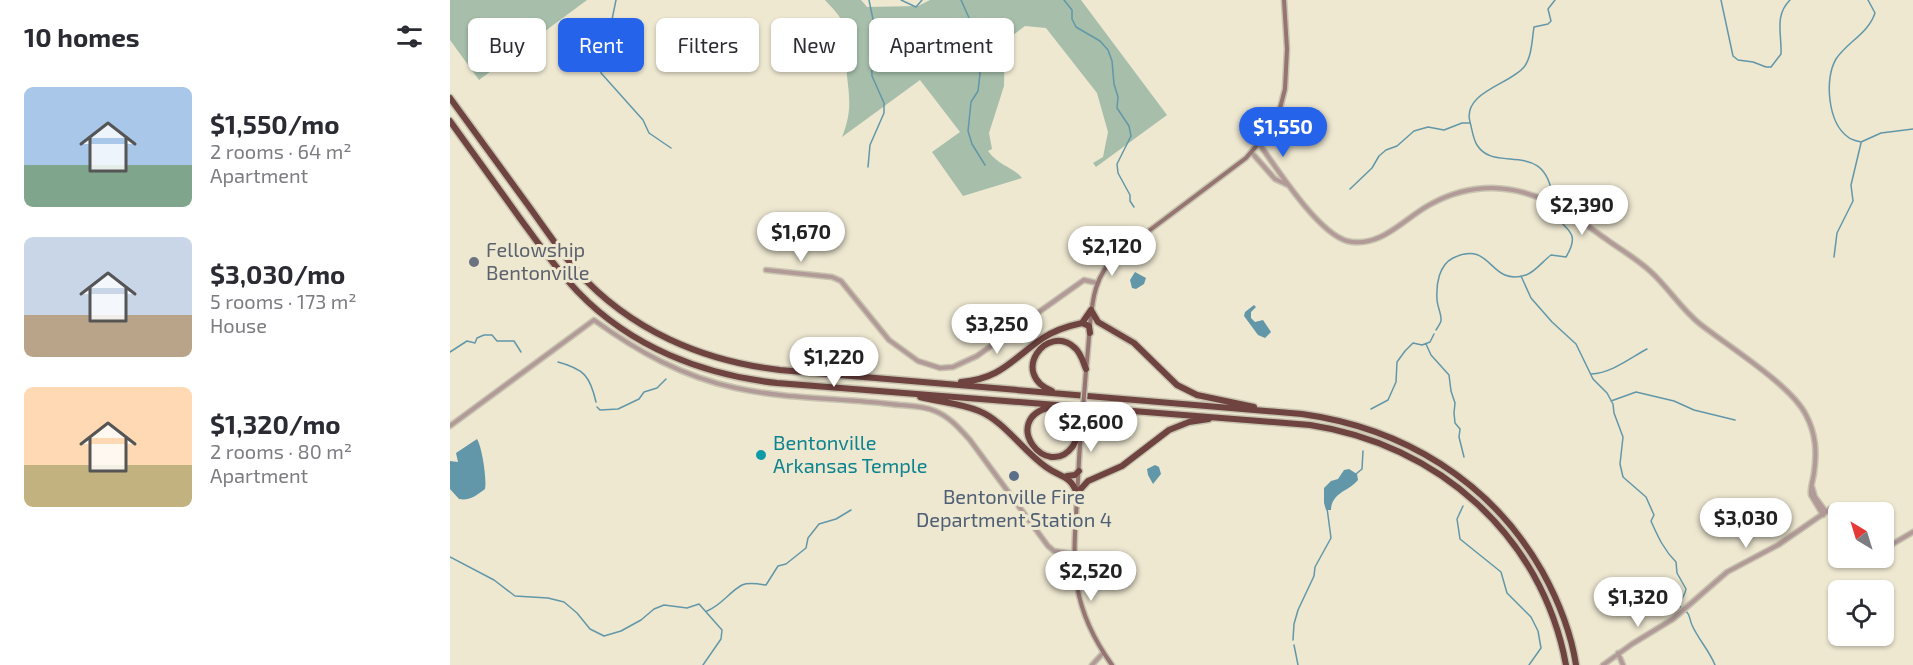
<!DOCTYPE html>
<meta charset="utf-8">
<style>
:root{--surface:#fff;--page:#f7f7f7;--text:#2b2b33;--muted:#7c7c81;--accent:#2563eb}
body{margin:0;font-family:"Exo 2",sans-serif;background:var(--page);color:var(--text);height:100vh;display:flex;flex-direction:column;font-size:22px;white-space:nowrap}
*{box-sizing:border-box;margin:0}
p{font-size:20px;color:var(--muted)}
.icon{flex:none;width:33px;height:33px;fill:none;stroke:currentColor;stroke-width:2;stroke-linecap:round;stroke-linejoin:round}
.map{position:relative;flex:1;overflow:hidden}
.panel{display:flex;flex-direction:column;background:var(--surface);width:450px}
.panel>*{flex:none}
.guide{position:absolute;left:18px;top:18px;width:570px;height:54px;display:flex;gap:12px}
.needle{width:39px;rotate:322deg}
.buttons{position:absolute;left:1378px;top:502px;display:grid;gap:12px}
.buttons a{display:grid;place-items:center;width:66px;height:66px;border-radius:9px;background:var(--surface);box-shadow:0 2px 4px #0004;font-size:30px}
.price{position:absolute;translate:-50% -51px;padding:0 14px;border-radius:21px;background:#fff;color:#222;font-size:20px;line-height:39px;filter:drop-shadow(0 2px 3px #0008)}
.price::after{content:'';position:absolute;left:50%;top:36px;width:18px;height:14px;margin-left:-9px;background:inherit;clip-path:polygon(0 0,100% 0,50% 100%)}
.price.current{background:var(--accent);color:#fff}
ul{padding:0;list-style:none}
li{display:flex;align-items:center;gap:18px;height:150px;padding:0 24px}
li span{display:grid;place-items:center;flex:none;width:168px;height:120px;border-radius:9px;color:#555}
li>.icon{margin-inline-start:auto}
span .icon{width:72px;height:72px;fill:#fffc;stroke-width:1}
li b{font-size:26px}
h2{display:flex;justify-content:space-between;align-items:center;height:72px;padding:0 24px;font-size:26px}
.chip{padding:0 21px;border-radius:9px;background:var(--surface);box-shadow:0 2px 4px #0004;font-size:21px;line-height:54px}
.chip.current{background:var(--accent);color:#fff}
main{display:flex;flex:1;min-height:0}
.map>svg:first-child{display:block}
.green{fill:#a6beaa}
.water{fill:#6297a9}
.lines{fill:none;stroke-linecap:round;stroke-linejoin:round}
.stream{stroke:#6297a9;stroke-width:1.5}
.tertiary-casing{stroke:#c9c4b0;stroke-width:7}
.secondary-casing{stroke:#c9c4b0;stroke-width:7}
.motorway-casing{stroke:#c9c4b0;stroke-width:9}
.tertiary{stroke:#b19a98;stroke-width:4}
.secondary{stroke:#957472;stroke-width:4}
.motorway{stroke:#6f4340;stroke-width:6}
.secondary-bridge-casing{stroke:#c9c4b0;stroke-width:7;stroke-linecap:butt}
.secondary-bridge{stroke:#957472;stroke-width:4}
.worship-dot{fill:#6b7280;stroke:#eee8d1;stroke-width:2}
.culture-dot{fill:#0f9aa8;stroke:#eee8d1;stroke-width:2}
.service-dot{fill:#5c6f8a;stroke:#eee8d1;stroke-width:2}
.labels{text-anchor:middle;stroke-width:6;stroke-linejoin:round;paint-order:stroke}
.worship-label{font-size:20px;fill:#5b616d;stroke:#eee8d1;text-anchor:start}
.culture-label{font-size:20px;fill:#0d838f;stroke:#eee8d1;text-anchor:start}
.service-label{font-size:20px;fill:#4e5e75;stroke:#eee8d1}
</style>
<main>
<section class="panel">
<h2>10 homes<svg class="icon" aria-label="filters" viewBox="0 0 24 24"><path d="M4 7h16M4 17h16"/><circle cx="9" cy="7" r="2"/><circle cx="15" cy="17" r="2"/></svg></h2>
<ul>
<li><span style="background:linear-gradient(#a9c7e8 65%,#7fa58c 0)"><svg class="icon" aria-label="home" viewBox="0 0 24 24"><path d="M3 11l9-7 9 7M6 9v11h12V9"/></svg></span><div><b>$1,550/mo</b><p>2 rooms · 64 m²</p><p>Apartment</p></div></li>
<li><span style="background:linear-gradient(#c9d6e8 65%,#b9a48a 0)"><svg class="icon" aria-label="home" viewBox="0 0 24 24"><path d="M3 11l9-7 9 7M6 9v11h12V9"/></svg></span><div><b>$3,030/mo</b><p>5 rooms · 173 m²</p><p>House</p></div></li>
<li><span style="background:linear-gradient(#ffd9b3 65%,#c2b280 0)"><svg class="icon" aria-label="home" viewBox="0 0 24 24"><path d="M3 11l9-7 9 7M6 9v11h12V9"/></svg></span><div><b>$1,320/mo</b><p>2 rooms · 80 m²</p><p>Apartment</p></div></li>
</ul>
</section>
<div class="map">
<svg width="1463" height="665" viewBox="0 0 1463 665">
<rect width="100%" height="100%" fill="#eee8d1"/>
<!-- green -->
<path class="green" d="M0,0H137L29,80L0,40Z
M375,0H411L417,7L468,6L480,0H631L717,115L646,167L643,163L653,157L658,132L647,93L596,28L575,26L555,41L554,86L539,133L542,149L538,151C550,167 562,166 572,178L513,196L482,152L510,132L470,80L392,137C404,107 398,94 396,64C395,52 397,38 394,26C391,16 382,8 375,0Z"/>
<!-- water -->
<path class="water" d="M685,272L696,278L694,284L686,289L682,288L680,280Z
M804,305L806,307L801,312V318L805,322L813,320L821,332L815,338L808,335L794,316L795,312Z
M27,439C32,447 37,479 35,489C27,495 20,501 9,499L0,489V461L8,462L6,453Z
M705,465L709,467L711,474L703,484L698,475L697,469Z
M899,469L907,474L908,480C898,492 882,492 881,510H876L874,503V488L881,481L888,479L894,470Z"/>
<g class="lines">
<!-- stream -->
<path class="stream" d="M166,0L151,73L193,120L199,133L221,148
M451,0L466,7L472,0
M511,0L524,29L525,50L530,74L528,91L521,102L518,131L522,144L535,165
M614,0L622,10V19L626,27L650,41L658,50L662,61L664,84L668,97L667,108L679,126L681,136L667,164L668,173L680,195V201L684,207
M1271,0L1283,56L1288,60L1303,62L1316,67H1321L1331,54C1332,34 1324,16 1340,0
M1418,0L1425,13C1418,34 1397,42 1386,59C1374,79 1378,123 1398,137C1401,140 1407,141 1411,142L1431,133L1463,129
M418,167L420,145L434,113V103L422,76L421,42L425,29L419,0
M900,189L922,168L929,156L936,150L947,146L964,131L978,127L994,130L1012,123H1019
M1103,201C1097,136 1045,175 1027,145C1023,139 1022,129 1020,122C1012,92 1061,84 1074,67C1082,57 1082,39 1084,27L1098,24L1101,21L1098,9L1105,0
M1384,257L1387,233L1403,201L1401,185L1411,143
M1071,276L1081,298L1102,322L1126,344L1143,379L1157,393L1163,404L1164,413L1173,437L1170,464L1173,477L1196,497L1204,515L1201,521C1208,537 1214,550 1226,562L1227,573L1236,589C1235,596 1230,600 1229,606L1232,608
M986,330C988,327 990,324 991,321C992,315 987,306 987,299C986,284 989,265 1003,258C1043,239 1038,287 1076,275C1085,272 1094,260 1101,255L1116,257C1135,226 1106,231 1104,206
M976,344L981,355L999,375L1001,391L1005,403L1004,413L1005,423L1010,429L1009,437L1014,457
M0,352L17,341L25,343L27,338L34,335H42L47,341H64L71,352
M108,362C134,369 140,376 146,402
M1141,374C1162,373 1180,358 1197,349
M1161,401L1186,392L1224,401L1244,410L1285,420
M147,407L150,410L168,409L189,399L194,392L207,388L216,379
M921,409L938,400L946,382L947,362L955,351L963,343L972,345L980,342L984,334
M906,474L912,469L913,451
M1013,506L1007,519L1010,539L1051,572L1057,593L1081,617L1088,631L1091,648L1079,665
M0,557L44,580L65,596L98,598L114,602L127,613L140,629L154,636L171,631L191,620L204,609L214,605L237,608L249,604L272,630L271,639L253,665
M257,611C272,605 279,592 292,585C299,582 309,584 316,585L328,566L336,564L356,548L358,538L369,524L386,519L401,510
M1236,611C1241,616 1239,619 1242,625C1248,639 1259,650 1265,665
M843,640L844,624L848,610L864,576L865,567L881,538L877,508
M844,645L848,665"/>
<defs>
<path id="tertiary" d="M810,145C828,170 868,233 897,241C931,249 954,218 981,204C1001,193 1020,188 1042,188C1090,189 1119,213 1156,239C1171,250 1187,259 1200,271C1218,287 1231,309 1250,324C1278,346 1341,385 1356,415C1366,434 1367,452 1364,473C1363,480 1360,488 1361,495L1373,515
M802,153L825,179L838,185
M316,270L382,277L391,281L439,340L468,361L490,368L503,367L527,356L634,280L647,283
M0,426L144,320C187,351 233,377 286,388C337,399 389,398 440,404C454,406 472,405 485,411C500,417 510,429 520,440L598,546L604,551L623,554
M1362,487L1365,497L1376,512
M1434,549L1463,532
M1168,653L1173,665
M642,665L653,653
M1153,665L1182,644L1223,619L1277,572L1328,545L1380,509L1391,508L1396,513"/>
<path id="secondary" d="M635,384C636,368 638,352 639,336C642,305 642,277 668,254L796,158L820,130L828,116L835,89L837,49L834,0
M631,432C629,455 628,478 627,501C622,568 621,608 662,665"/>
<path id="motorway" d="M0,98C25,132 50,167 75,201C92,224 108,249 127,271C180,330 252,361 330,370L852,414C953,428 1041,481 1092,571C1108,600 1121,632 1126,665
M0,121C23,153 46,185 69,217C88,243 106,269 128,292C181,347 253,375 327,383L860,425C987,444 1092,535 1116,665
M641,310L648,322L684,343L727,385L747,395L804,407
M632,323L639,326L640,333
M511,382C551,379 562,359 593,338C605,330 618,326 632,323L641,310
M602,391C559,374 597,322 625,348C631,353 633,362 636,369
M470,397C489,402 510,403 529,411C554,421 573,451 596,467C611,478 619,474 627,493L638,481L672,466L719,430L739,422L759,419
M600,407C549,420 597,482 623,446C628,438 630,427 632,419
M617,476L625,475L629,471"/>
</defs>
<!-- tertiary casing -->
<use href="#tertiary" class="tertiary-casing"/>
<!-- secondary casing -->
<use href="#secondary" class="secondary-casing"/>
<!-- motorway casing -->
<use href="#motorway" class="motorway-casing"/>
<!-- tertiary -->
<use href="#tertiary" class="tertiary"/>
<!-- secondary -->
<use href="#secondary" class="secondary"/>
<!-- motorway -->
<use href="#motorway" class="motorway"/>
<defs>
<path id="secondary-bridge" d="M632,419L635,384"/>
</defs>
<!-- secondary-bridge casing -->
<use href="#secondary-bridge" class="secondary-bridge-casing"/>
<!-- secondary-bridge -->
<use href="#secondary-bridge" class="secondary-bridge"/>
</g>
<!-- markers -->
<circle class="worship-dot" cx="24" cy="262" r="6"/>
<circle class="culture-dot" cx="311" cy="455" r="6"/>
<circle class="service-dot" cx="564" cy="476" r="6"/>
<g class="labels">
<!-- worship labels -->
<g class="worship-label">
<text x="36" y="257">Fellowship<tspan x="36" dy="23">Bentonville</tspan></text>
</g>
<!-- culture labels -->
<g class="culture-label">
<text x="323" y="450">Bentonville<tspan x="323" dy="23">Arkansas Temple</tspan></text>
</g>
<!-- service labels -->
<g class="service-label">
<text x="564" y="504">Bentonville Fire<tspan x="564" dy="23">Department Station 4</tspan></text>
</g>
</g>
</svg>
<div class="buttons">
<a><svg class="needle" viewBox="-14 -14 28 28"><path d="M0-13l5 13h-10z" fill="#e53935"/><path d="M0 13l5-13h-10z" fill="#7c7c81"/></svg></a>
<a><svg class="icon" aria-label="locate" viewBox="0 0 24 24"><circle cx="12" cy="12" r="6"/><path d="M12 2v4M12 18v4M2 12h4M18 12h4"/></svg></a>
</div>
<b class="price current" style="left:833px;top:158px">$1,550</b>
<b class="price" style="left:1132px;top:236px">$2,390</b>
<b class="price" style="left:351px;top:263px">$1,670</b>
<b class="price" style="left:662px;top:277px">$2,120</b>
<b class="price" style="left:547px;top:355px">$3,250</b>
<b class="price" style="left:384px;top:388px">$1,220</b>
<b class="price" style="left:641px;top:453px">$2,600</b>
<b class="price" style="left:1296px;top:549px">$3,030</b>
<b class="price" style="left:641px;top:602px">$2,520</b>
<b class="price" style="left:1188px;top:628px">$1,320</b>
<div class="guide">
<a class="chip">Buy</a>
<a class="chip current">Rent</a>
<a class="chip">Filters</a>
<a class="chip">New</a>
<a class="chip">Apartment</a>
</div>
</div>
</main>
